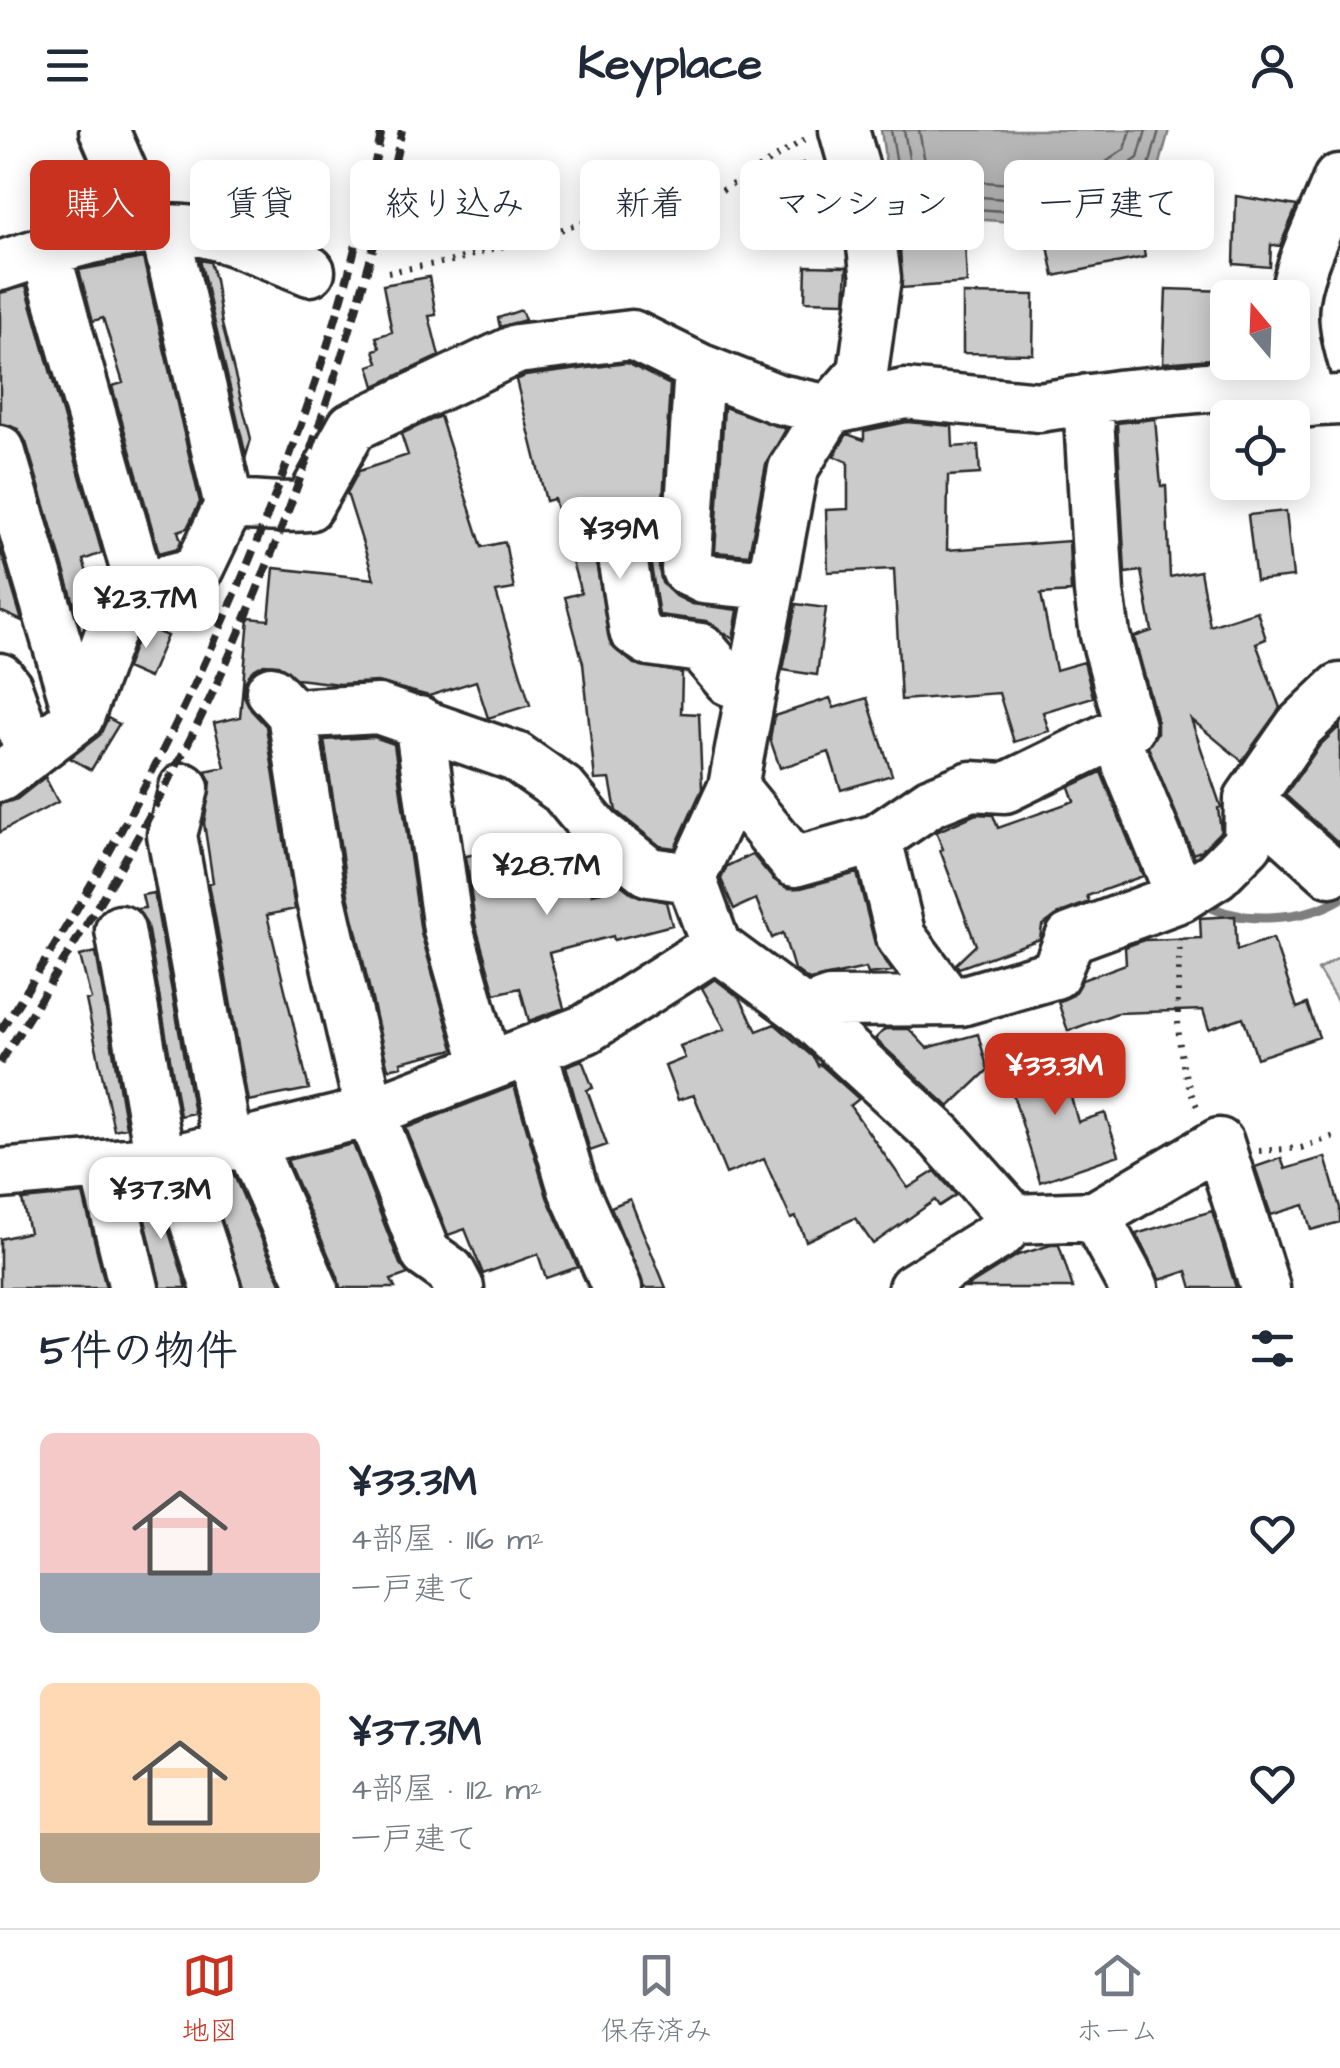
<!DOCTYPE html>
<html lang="ja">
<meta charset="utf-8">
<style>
:root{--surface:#fff;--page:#f2f2f3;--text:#1f2937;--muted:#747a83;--line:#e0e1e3;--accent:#c8321e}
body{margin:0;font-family:"Architects Daughter","Klee One",sans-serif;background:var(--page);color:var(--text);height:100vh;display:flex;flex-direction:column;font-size:38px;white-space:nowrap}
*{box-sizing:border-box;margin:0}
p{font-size:32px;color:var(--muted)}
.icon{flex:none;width:55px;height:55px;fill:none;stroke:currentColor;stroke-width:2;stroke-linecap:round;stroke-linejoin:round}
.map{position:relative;height:1158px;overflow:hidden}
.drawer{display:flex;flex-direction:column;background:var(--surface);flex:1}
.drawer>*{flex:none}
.hud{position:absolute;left:30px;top:30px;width:1280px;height:90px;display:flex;gap:20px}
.needle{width:65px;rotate:341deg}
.fabs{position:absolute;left:1210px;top:150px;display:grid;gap:20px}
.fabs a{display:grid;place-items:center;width:100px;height:100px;border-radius:15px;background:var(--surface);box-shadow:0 5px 25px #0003;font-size:50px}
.price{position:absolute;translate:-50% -85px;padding:0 22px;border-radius:20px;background:#fff;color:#222;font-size:32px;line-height:65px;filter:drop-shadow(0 2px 5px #0008)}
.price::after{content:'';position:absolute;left:50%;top:60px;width:30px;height:22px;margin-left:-15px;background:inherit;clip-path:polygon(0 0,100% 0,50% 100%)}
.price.current{background:var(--accent);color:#fff}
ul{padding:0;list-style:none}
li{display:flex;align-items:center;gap:30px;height:250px;padding:0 40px}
li span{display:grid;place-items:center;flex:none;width:280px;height:200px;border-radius:15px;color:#555}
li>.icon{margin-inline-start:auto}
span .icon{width:120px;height:120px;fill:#fffc;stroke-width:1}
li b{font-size:42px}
h2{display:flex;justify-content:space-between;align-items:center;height:120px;padding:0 40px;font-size:42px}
.pill{padding:0 35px;border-radius:15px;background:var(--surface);box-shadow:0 5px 25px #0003;font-size:35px;line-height:90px}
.pill.current{background:var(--accent);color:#fff}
header{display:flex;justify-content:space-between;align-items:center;height:130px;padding:0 40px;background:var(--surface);font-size:45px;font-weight:700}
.dock{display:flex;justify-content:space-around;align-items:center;height:140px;border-top:2px solid var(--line);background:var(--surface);font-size:28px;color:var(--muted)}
.dock a{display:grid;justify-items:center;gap:5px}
.dock .current{color:var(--accent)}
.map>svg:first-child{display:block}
.green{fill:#e0e0e0;stroke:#868686;stroke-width:2.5}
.water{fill:#b6b6b6;stroke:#7e7e7e;stroke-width:2.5}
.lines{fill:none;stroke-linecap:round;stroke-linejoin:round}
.shore{stroke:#636363;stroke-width:2.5}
.stream{stroke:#7e7e7e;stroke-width:10}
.building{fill:#cbcbcb;stroke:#2b2b2b;stroke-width:2.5}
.minor-casing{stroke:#2b2b2b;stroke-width:55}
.path{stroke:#2b2b2b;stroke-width:6;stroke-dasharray:2.5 8;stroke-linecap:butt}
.minor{stroke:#fff;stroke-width:48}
.rail{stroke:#2b2b2b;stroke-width:8;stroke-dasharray:15 8;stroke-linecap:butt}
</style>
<header><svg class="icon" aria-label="menu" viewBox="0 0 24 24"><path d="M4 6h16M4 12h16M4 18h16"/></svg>Keyplace<svg class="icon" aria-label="person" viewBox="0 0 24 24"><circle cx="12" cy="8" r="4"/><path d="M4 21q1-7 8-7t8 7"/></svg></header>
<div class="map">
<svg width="1340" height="1158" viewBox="0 0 1340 1158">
<rect width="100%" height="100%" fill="#fff"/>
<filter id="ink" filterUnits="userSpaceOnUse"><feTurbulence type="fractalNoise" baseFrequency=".01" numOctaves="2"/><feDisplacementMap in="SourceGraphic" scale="20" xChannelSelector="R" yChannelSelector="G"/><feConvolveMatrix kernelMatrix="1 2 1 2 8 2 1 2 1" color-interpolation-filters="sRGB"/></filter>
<g filter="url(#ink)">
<!-- green -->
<path class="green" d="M1340,827V876L1318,840Z"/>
<!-- water -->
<path class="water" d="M881,0H1169L1158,41L1078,97L893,83Z"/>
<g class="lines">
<!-- shore -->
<path class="shore" d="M891,0L904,74L1076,86L1149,36L1159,0
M904,0L915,62L1072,74L1138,28L1146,0
M919,0L928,48L1068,58L1125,19L1131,0"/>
<!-- stream -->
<path class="stream" d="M1197,777L1205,774C1241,795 1305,790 1340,769"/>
</g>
<!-- building -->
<path class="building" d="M803,33L824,81L801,91L807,107L777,119L750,56Z
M1236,66L1297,76L1280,116L1271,115L1270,137L1234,134Z
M1138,82L1145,127L1054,146L1045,101Z
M965,111L967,153L902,158L900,116Z
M143,128L200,372L187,398L178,401L181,411L178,418L159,423L112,256L123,253L103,188L93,191L79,140Z
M200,130L210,132L215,150L222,194L251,309L246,326Z
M806,136L847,137L845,172L805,171Z
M429,147L436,185L429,186L439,226L375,256L369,236L378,233L374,220L380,218L376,207L392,202L383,155Z
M26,156L102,423L83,430L94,465L91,476L76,480L26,312L18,299L0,293V163Z
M1166,159L1228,161L1224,228L1163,233Z
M963,164L1034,165L1033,224L963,223Z
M521,180L525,190L500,197L498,188Z
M627,233L670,255L659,438L662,453L674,465L692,474L738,480L733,509L706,491L659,485L644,392L639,379L628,371L614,369L600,374L592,385L590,400L611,515L634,534L682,543L681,583L699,584L702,659L675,718L660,716L616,681L610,649L595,650L583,533L565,467L581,463L554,369L546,371L516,250L525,246Z
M724,277L786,299L766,334L749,425L715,422Z
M440,286L482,417L505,412L514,459L496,462L530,575L488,588L476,551L429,566L377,552L339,554L297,549L278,535L264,534L252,541L245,552L244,566L251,580L266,596L295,779L267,785L309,959L248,971L209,753L213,752L204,693L211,652L205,641L225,637L214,593L240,587L249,488L269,490L274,438L374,449L347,363L359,341L408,325L401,304Z
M1155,289L1161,356H1166L1170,447L1200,441L1210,496L1257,481L1266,509L1256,513L1280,578L1242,631L1191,589L1221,677L1218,678L1221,701L1201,721L1193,724L1148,617L1157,603V591L1134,507L1152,501L1141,441L1125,443L1117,293Z
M907,292L952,296L953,317L978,315L980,344L948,346L947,420L1069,411L1071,462L1041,464L1056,540L1084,532L1093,567L1043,582L1049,601L1014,612L999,563L901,570L894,439L828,442L826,380L848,379V332L834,326L847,304L864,310V301Z
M1286,381L1293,447L1256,451L1248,385Z
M0,417L22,491L0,481Z
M796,474L826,478L817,545L783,540Z
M142,495L167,506L149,548L126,538Z
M830,568L834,578L867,568L892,645L841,660L829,622L780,638L770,609L774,586Z
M108,588L119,594L91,640L70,628L100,605Z
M1340,596V714L1285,665L1320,615Z
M374,607L394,614L421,803L454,919L401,932L402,936L388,939L348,765L324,610Z
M1101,642L1143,746L1087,766L1089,772L1060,783L1042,796L1040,809L959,838L956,834L976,815L940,720L943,719L936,702L976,684L993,685L998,698L1074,671L1069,657Z
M45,647L58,672L0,702V674L17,669Z
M522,715L526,733L576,719L592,764L601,762L599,738L633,764L666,772L672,795L614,810L613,806L549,823L564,878L529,891L520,858L495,864L475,793L466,726Z
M752,724L773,749L787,758H801L857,743L875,814L892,841L868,844L866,838L809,850L794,839L783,803L772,808L756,769L734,779L721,749L727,736Z
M154,763L194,983L180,986L147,795L137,779L145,778L142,765Z
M1235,786L1237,820L1273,808L1297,878L1307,874L1319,907L1257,928L1243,887L1209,899L1203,880L1117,883L1068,901L1058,872L1073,865L1082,850L1126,834L1125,817L1144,810L1201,808L1200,788Z
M96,822L126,997L114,1000L86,870L91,869L80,826Z
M715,849L740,868L757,901L775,894L814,928L818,936L820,934L859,969L850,976L908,1058L935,1041L956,1065L939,1076L935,1070L873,1114L855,1088L806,1111L796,1087L791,1089L764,1029L726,1044L694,965L678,970L665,936L685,928L680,916L725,899L702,858Z
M885,899H909L927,918L978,904L988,940L949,977L875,909Z
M1057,917L1078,992L1105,983L1119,1025L1040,1052L1003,932Z
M582,930L593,958L587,960L607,1015L590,1021L566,936Z
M514,956L547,1067L578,1137L546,1148L538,1124L483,1144L465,1099L448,1105L406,998Z
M353,1014L400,1134L408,1144L391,1150L395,1158H340L338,1147L287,1030Z
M1325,1027L1340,1078V1092L1311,1100L1304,1075L1271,1085L1255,1037L1281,1028L1285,1039Z
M233,1043L283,1158H243L209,1049Z
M155,1058L187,1158H161L138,1060Z
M83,1064L106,1158H0V1109L29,1102L22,1070Z
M630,1069L641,1097L666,1158H644L611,1077Z
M1212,1081L1236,1158H1192L1187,1141L1160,1150L1136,1104Z
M1051,1115H1059L1073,1158H965L1018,1125Z"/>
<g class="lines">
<defs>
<path id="minor" d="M104,0L147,99
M844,0L868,86L876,148L863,242L830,280L793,339L733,657L691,748L716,816L804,881L941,1007L1014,1089
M165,101L229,375
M45,121L140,456
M0,136C62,115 150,87 215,105C247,114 279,129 310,141
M699,238L686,440L704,449L771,455
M1311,272C1303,242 1292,212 1293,180C1294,141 1324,87 1338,49
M0,320L79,587
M617,396L634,501L649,511L701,518L729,551L752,560
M0,548L7,557L31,624
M271,561L292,584L321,770L370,982L426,1124L450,1141L459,1158
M292,584L378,579L516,627L563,660L597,701L649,742L691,748
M419,591L448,799L487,936
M1127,634L1181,767
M0,647L79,587L123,467L140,456L197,442L229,375C256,374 282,379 308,376L352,297L517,219L632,205L699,238L778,269L830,280L905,264L1039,277L1118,265L1230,255L1300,272L1340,270
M733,657L794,732L877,709L931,672L971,656L1005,658L1130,597L1105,505L1099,462L1088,269
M184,658L172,705L228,1016
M1249,669L1330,742
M877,709L901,807L949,871
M120,800L160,1030
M804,881L830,872L961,871L1055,844L1070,808L1181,767L1216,745L1248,713L1249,669L1299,597L1340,558
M532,920L573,1059L617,1158
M249,1011L313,1158
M174,1029L216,1158
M104,1036L134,1158
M0,1044L174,1029L370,982L586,899L716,816
M1095,1086L1219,1013L1265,1158
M913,1158L1000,1104L1014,1089L1095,1086L1134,1158"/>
</defs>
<!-- minor casing -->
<use href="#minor" class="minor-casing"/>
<!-- path -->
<path class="path" d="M388,142L452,131L639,77L702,73L807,8
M1180,808C1178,867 1171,929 1200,982
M1259,1021L1301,1018L1340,1004"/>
<!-- minor -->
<use href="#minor" class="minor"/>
<!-- rail -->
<path class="rail" d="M0,901C143,688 260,436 335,191C354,129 368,64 382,0
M0,933C83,801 168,667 230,524C303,356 363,179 402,0"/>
</g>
</g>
</svg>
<div class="fabs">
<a><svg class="needle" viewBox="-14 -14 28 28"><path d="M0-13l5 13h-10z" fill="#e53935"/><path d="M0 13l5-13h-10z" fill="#747a83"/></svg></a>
<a><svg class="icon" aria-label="locate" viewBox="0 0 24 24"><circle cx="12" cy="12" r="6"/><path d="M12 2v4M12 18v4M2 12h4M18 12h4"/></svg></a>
</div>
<b class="price" style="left:620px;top:452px">¥39M</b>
<b class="price" style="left:146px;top:521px">¥23.7M</b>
<b class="price" style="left:547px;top:788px">¥28.7M</b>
<b class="price current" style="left:1055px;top:988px">¥33.3M</b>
<b class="price" style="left:161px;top:1112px">¥37.3M</b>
<div class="hud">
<a class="pill current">購入</a>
<a class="pill">賃貸</a>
<a class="pill">絞り込み</a>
<a class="pill">新着</a>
<a class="pill">マンション</a>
<a class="pill">一戸建て</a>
</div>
</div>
<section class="drawer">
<h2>5件の物件<svg class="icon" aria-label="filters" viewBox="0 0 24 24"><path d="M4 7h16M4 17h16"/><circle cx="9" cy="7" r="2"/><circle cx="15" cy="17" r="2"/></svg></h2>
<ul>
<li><span style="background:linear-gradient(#f6c9c9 70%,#9aa5b1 0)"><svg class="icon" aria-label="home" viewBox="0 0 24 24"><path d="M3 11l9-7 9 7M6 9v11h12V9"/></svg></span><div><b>¥33.3M</b><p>4部屋 · 116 m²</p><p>一戸建て</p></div><svg class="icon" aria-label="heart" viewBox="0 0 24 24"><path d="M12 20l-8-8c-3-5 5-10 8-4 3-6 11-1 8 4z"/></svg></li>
<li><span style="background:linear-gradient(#ffd9b3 75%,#b9a48a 0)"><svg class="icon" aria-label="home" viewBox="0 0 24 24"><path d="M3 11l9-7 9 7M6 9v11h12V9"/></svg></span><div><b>¥37.3M</b><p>4部屋 · 112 m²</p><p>一戸建て</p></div><svg class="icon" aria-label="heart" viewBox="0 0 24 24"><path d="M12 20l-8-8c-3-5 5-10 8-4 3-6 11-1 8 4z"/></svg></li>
</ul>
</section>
<nav class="dock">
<a class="current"><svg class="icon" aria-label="map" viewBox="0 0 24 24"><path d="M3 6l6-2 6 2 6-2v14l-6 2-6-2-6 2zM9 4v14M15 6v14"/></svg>地図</a>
<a><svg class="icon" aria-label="saved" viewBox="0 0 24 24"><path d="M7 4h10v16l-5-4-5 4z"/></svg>保存済み</a>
<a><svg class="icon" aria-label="home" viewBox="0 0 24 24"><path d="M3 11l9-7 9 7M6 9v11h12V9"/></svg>ホーム</a>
</nav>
